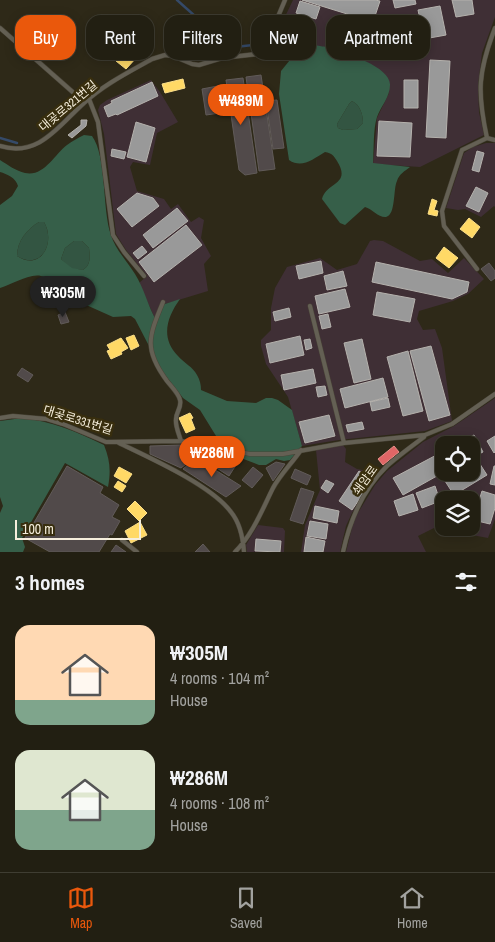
<!DOCTYPE html>
<meta charset="utf-8">
<style>
:root{--surface:#221f12;--page:#2a271b;--text:#f1f3f6;--muted:#a2a29f;--line:#3f3d32;--accent:#ea580c}
body{margin:0;font-family:"Archivo Narrow","Noto Sans KR",sans-serif;background:var(--page);color:var(--text);height:100vh;display:flex;flex-direction:column;font-size:19px;white-space:nowrap}
*{box-sizing:border-box;margin:0}
p{font-size:16px;color:var(--muted)}
.icon{flex:none;width:28px;height:28px;fill:none;stroke:currentColor;stroke-width:2;stroke-linecap:round;stroke-linejoin:round}
.map{position:relative;height:552px;overflow:hidden}
.sheet{display:flex;flex-direction:column;background:var(--surface);flex:1}
.sheet>*{flex:none}
.banner{position:absolute;left:15px;top:15px;width:465px;height:45px;display:flex;gap:10px}
.tools{position:absolute;left:435px;top:436px;display:grid;gap:10px}
.tools a{display:grid;place-items:center;width:45px;height:45px;border-radius:10px;background:var(--surface);box-shadow:0 2px 12px #0003,0 0 0 1px var(--line);font-size:25px}
.scale{position:absolute;left:15px;bottom:12px;width:126px;box-sizing:border-box;padding-left:5px;border:2px solid #f5eedc;border-top:0;font-size:14px;line-height:18px;white-space:nowrap;color:#f5eedc;-webkit-text-stroke:4px #382e0e;paint-order:stroke}
.price{position:absolute;translate:-50% -42px;padding:0 11px;border-radius:18px;background:var(--accent);color:#fff;font-size:16px;line-height:32px;filter:drop-shadow(0 1px 2px #0008)}
.price::after{content:'';position:absolute;left:50%;top:30px;width:15px;height:11px;margin-left:-8px;background:inherit;clip-path:polygon(0 0,100% 0,50% 100%)}
.price.current{background:#222;color:#fff}
ul{padding:0;list-style:none}
li{display:flex;align-items:center;gap:15px;height:125px;padding:0 15px}
li span{display:grid;place-items:center;flex:none;width:140px;height:100px;border-radius:15px;color:#555}
li>.icon{margin-inline-start:auto}
span .icon{width:60px;height:60px;fill:#fffc;stroke-width:1}
li b{font-size:21px}
h2{display:flex;justify-content:space-between;align-items:center;height:60px;padding:0 15px;font-size:21px}
.pill{padding:0 18px;border-radius:15px;background:var(--surface);box-shadow:0 2px 12px #0003,0 0 0 1px var(--line);font-size:18px;line-height:45px}
.pill.current{background:var(--accent);color:#fff}
.tabs{display:flex;justify-content:space-around;align-items:center;height:70px;border-top:1px solid var(--line);background:var(--surface);font-size:14px;color:var(--muted)}
.tabs a{display:grid;justify-items:center;gap:2px}
.tabs .current{color:var(--accent)}
.map>svg:first-child{display:block}
.industrial{fill:#3f2f35;fill-rule:evenodd}
.green{fill:#335542}
.forest{fill:#365f49;fill-rule:evenodd}
.homes{fill:#ffd966;stroke:#fcdf89}
.shops{fill:#e06666;stroke:#e68f89}
.industry{fill:#999;stroke:#b5b2ad}
.lines{fill:none;stroke-linecap:round;stroke-linejoin:round}
.stream{stroke:#354a68;stroke-width:2.5}
.building{fill:#514a4a;stroke:#615b59}
.service-casing{stroke:#4b4639;stroke-width:5}
.service{stroke:#646054;stroke-width:4}
.labels{text-anchor:middle;stroke-width:5;stroke-linejoin:round;paint-order:stroke}
.street-label{font-size:12px;fill:#f5eedc;stroke:#382e0e}
</style>
<div class="map">
<svg width="495" height="552" viewBox="0 0 495 552">
<rect width="100%" height="100%" fill="#2e2918"/>
<!-- industrial -->
<path class="industrial" d="M293,0H495V17L482,53L478,85L479,112L484,135L420,167L373,164L377,118L389,93L364,61L329,47H317L312,44L307,39L309,30L281,25Z
M151,80L160,92L178,122L157,133L150,165L133,162L130,167L137,191L164,199L171,209L178,204L191,222L199,217L204,220L201,238L211,256L204,264L208,291L162,305L156,321L139,283L147,276L126,250L116,234L104,134L98,110L100,105L107,100Z
M486,143H495V207L494,206L481,217L465,209L458,210L446,208L464,153L473,147Z
M374,240L383,241L420,261L432,259L448,273L464,258L484,279L468,294L453,301L419,311L417,319L423,330L435,329L442,348L452,421L425,431L339,440L302,446L288,397L266,364L261,346V340L271,330V308L275,288L287,267L320,258L337,270L357,264L370,241Z
M495,398V519L488,538L434,528L418,536L426,552H346L352,528L356,516L375,485L387,471L423,442L454,426ZM444,445H471V472H444ZM444,500H471V528H444Z
M343,445L346,449L345,462L357,469L368,471L376,476L352,513L346,526L340,552H301L305,525L320,490L316,450Z
M258,525L283,528L285,531L284,552H247L246,545Z"/>
<!-- green -->
<path class="green" d="M352,101C360,105 363,114 363,123L357,129L343,130L338,128L337,124L349,104Z
M39,222H44C56,243 41,271 17,256C17,241 27,229 39,222Z
M74,241H82L89,248C90,257 91,265 83,270L72,269L61,259L65,248Z"/>
<!-- forest -->
<path class="forest" d="M307,39C317,48 320,45 331,48C346,53 391,67 390,85C390,97 381,106 377,117C373,129 374,150 373,163L410,167C405,171 399,174 397,181C393,189 396,215 386,217C379,218 372,209 365,207L345,225L340,223L322,199C326,182 352,185 337,161C334,156 332,153 325,152C313,159 302,169 289,160L279,94L281,71ZM352,101C360,105 363,114 363,123L357,129L343,130L338,128L337,124L349,104Z
M84,135L92,136C107,156 102,210 111,235C115,249 127,261 135,274C144,288 148,306 156,320L162,305L180,299C167,317 160,338 178,356C184,363 193,367 197,375C200,380 201,385 201,390L227,401L256,403L266,398H272L278,400L292,410L302,446L290,460L284,461L276,459L266,465H259L233,455L221,444L200,410L183,398L162,371L135,319L131,316L113,317L84,304H61C55,298 54,290 50,283C40,265 13,285 0,288V205L12,196L18,186C16,178 7,174 0,172V160C8,165 16,171 25,173C44,177 54,155 67,145C72,141 78,138 84,135ZM39,222H44C56,242 41,272 17,256C17,241 27,229 39,222ZM74,241H82L89,248C90,257 91,265 83,270L72,268L61,259L65,248Z
M22,418C52,421 77,432 104,445C110,460 111,471 108,487L65,463L22,538L25,547L23,552H0V513L3,506L0,497V421Z"/>
<!-- homes -->
<path class="homes" d="M128,48L137,57L126,69L116,61Z
M183,79L185,88L165,93L162,84Z
M432,199L437,201L434,210L438,211L437,216L428,214Z
M469,218L480,227L472,238L460,229Z
M444,247L458,258L449,268L436,258Z
M134,335L139,346L131,350L126,338Z
M121,338L128,348L121,352L122,354L111,359L107,351L110,350L107,345Z
M190,413L193,418L191,419L195,429L186,433L179,418Z
M119,467L132,474L126,483L114,476Z
M118,481L126,486L122,492L114,487Z
M135,501L147,513L139,521L127,509Z
M140,522L147,535L131,543L125,531Z"/>
<!-- shops -->
<path class="shops" d="M394,446L399,452L383,465L378,459Z"/>
<!-- industry -->
<path class="industry" d="M302,0H375L380,1L373,22Z
M393,0H415L416,4L395,8Z
M452,0H472L474,14L456,17Z
M300,1L320,7L316,19L296,13Z
M440,6L446,35L424,39L418,10Z
M430,60L450,61L446,138L426,137Z
M404,80H418V108H404Z
M152,82L158,96L117,115L116,114L108,117L104,107L112,103L111,101Z
M81,120H87L86,126L72,138L68,135L81,125Z
M379,121L412,123L410,157L377,156Z
M136,122L155,128L146,162L127,157Z
M112,149L126,152L124,159L111,156Z
M477,151L484,153L479,172L472,170Z
M476,187L488,193L479,212L466,206Z
M137,193L153,198L159,206L132,227L117,209Z
M177,208L188,221L153,248L143,235Z
M186,225L202,245L154,282L139,262Z
M142,246L147,252L138,259L133,253Z
M321,261L323,273L299,279L296,266Z
M376,262L469,282L467,292L452,299L372,282Z
M343,271L347,286L327,290L324,276Z
M345,289L350,307L319,314L315,296Z
M377,292L415,299L410,322L373,315Z
M289,308L291,317L275,321L273,312Z
M328,314L331,327L322,329L319,316Z
M300,336L304,355L270,363L266,344Z
M310,339L312,348L306,350L304,340Z
M362,339L371,379L354,383L344,343Z
M431,346L450,415L429,421L410,351Z
M408,351L423,411L403,416L387,357Z
M313,369L316,383L284,390L281,375Z
M383,378L388,397L345,408L340,389Z
M325,386L327,395L318,397L316,387Z
M388,398L390,407L372,411L370,402Z
M329,415L335,436L305,443L299,422Z
M362,422L364,429L348,432L346,425Z
M474,435L483,452L471,458V445H455Z
M495,436V452L494,453L487,441Z
M444,451V472L403,495L393,478Z
M478,461L487,475L454,495L445,481L459,472H471V465Z
M494,466H495V485L490,484Z
M359,471L373,480L352,510L339,501Z
M326,480L334,484L328,493L321,488Z
M435,486L440,501L422,508L416,493Z
M482,491L495,495V508L490,524L473,520Z
M413,494L418,510L399,516L394,501Z
M315,506L339,511L337,523L313,518Z
M310,521L328,524L326,539L307,536Z
M306,537L325,541L323,552H304Z
M256,539L281,541L280,552L255,551Z"/>
<g class="lines">
<!-- stream -->
<path class="stream" d="M177,0L223,41L235,47L253,45L256,43L269,21
M0,138L17,143"/>
</g>
<!-- building -->
<path class="building" d="M261,75L275,169L259,171L246,77Z
M243,78L257,173L245,175L239,170L226,80Z
M223,85L227,112L206,115L202,89Z
M277,100L284,148L273,149L266,101Z
M489,263L495,271V278L491,281L481,269Z
M65,312L69,322L61,324L58,315Z
M22,368L33,375L28,382L17,375Z
M182,445L180,455L195,457L181,468L150,454V446Z
M211,453L220,458L221,456L236,465L229,476L206,461Z
M196,458L241,486L226,497L183,469Z
M276,462L285,464L273,481L266,468Z
M67,466L103,487L100,493L119,505L112,517L120,521L112,535L110,534L99,552H50L25,538Z
M253,467L263,475L252,488L242,480Z
M295,469L311,476L307,485L291,478Z
M301,488L314,492L303,524L290,520Z
M203,544L210,552H195Z
M116,545L126,552H111Z"/>
<g class="lines">
<defs>
<path id="service" d="M0,28L84,102
M89,99L98,122L113,235L124,252L144,276
M487,138C477,92 478,72 495,28
M0,146C39,158 59,125 84,103C103,85 129,72 152,59L165,55L173,56L192,64L199,65L222,58L257,54L262,50L269,38L285,0
M477,269L444,226L442,211L462,150L487,138L495,140
M163,302C149,336 143,349 167,381C171,386 179,394 180,400C182,407 176,412 176,419C175,426 179,434 181,441
M310,306L344,443
M0,418L13,416L47,419L63,424L106,442L181,441L250,454H283L344,443L425,435L452,424L495,394
M119,443C150,458 211,485 231,512C240,523 243,538 244,552
M122,540L137,552
M235,552C253,534 262,510 273,488C280,475 292,463 301,450
M343,552C350,520 362,490 387,466C398,456 412,446 424,437"/>
</defs>
<!-- service casing -->
<use href="#service" class="service-casing"/>
<!-- service -->
<use href="#service" class="service"/>
</g>
<g class="labels">
<!-- street labels -->
<g class="street-label">
<text transform="translate(68 106) rotate(-40)" y="4">대곶로321번길</text>
<text transform="translate(78 420) rotate(17)" y="4">대곶로331번길</text>
<text transform="translate(365 480) rotate(-54)" y="4">쇄암로</text>
</g>
</g>
</svg>
<div class="tools">
<a><svg class="icon" aria-label="locate" viewBox="0 0 24 24"><circle cx="12" cy="12" r="6"/><path d="M12 2v4M12 18v4M2 12h4M18 12h4"/></svg></a>
<a><svg class="icon" aria-label="layers" viewBox="0 0 24 24"><path d="M12 4l9 5-9 5-9-5zM3 14l9 5 9-5"/></svg></a>
</div>
<div class="scale">100 m</div>
<b class="price" style="left:241px;top:126px">₩489M</b>
<b class="price current" style="left:63px;top:318px">₩305M</b>
<b class="price" style="left:212px;top:478px">₩286M</b>
<div class="banner">
<a class="pill current">Buy</a>
<a class="pill">Rent</a>
<a class="pill">Filters</a>
<a class="pill">New</a>
<a class="pill">Apartment</a>
</div>
</div>
<section class="sheet">
<h2>3 homes<svg class="icon" aria-label="filters" viewBox="0 0 24 24"><path d="M4 7h16M4 17h16"/><circle cx="9" cy="7" r="2"/><circle cx="15" cy="17" r="2"/></svg></h2>
<ul>
<li><span style="background:linear-gradient(#ffd9b3 75%,#7fa58c 0)"><svg class="icon" aria-label="home" viewBox="0 0 24 24"><path d="M3 11l9-7 9 7M6 9v11h12V9"/></svg></span><div><b>₩305M</b><p>4 rooms · 104 m²</p><p>House</p></div></li>
<li><span style="background:linear-gradient(#dfe7d0 60%,#7fa58c 0)"><svg class="icon" aria-label="home" viewBox="0 0 24 24"><path d="M3 11l9-7 9 7M6 9v11h12V9"/></svg></span><div><b>₩286M</b><p>4 rooms · 108 m²</p><p>House</p></div></li>
</ul>
</section>
<nav class="tabs">
<a class="current"><svg class="icon" aria-label="map" viewBox="0 0 24 24"><path d="M3 6l6-2 6 2 6-2v14l-6 2-6-2-6 2zM9 4v14M15 6v14"/></svg>Map</a>
<a><svg class="icon" aria-label="saved" viewBox="0 0 24 24"><path d="M7 4h10v16l-5-4-5 4z"/></svg>Saved</a>
<a><svg class="icon" aria-label="home" viewBox="0 0 24 24"><path d="M3 11l9-7 9 7M6 9v11h12V9"/></svg>Home</a>
</nav>
